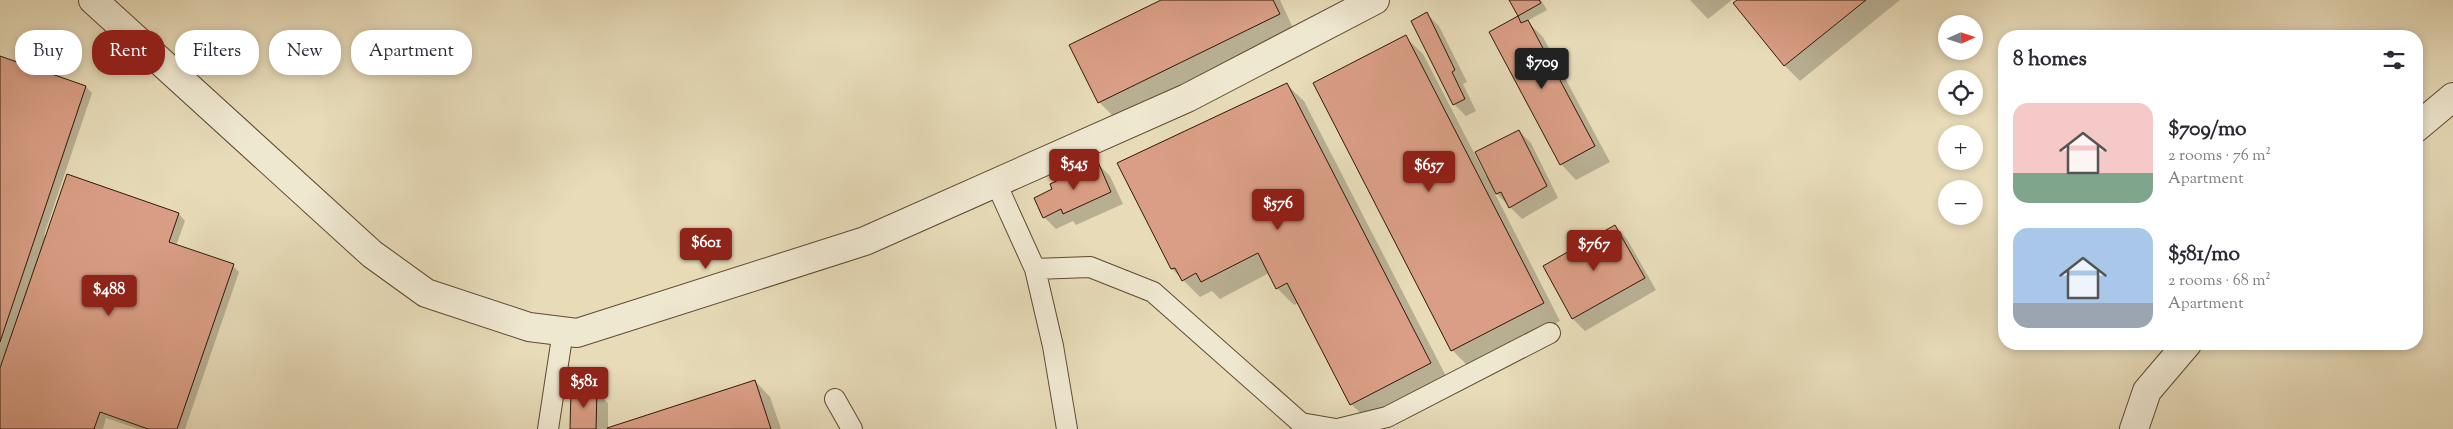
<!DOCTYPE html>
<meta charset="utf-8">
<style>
:root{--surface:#fff;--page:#f2f2f3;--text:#2b2b33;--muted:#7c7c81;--accent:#8f2418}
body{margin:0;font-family:"Sorts Mill Goudy",serif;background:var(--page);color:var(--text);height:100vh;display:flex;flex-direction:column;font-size:19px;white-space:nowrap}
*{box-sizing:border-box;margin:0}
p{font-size:16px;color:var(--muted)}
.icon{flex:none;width:28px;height:28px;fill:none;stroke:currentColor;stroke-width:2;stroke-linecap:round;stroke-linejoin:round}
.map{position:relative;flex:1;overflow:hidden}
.panel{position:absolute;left:1998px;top:30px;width:425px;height:320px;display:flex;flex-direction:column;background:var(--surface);border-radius:20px;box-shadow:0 2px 8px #0003}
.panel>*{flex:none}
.banner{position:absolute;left:15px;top:30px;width:475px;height:45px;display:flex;gap:10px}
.needle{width:32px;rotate:87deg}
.controls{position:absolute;left:1938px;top:15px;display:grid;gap:10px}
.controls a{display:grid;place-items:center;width:45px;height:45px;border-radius:50%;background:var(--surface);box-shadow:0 2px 8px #0003;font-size:25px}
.price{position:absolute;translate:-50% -42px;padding:0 11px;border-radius:5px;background:var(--accent);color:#fff;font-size:16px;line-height:32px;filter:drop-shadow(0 1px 2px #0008)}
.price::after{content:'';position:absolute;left:50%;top:30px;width:15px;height:11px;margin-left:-8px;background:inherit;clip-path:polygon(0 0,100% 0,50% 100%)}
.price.selected{background:#222;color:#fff}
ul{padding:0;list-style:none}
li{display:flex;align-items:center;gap:15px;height:125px;padding:0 15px}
li span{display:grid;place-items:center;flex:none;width:140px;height:100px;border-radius:15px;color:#555}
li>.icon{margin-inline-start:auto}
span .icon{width:60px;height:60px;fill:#fffc;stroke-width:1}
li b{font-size:21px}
h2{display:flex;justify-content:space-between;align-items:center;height:60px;padding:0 15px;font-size:21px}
.chip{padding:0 18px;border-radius:20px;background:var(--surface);box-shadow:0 2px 8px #0003;font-size:18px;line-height:45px}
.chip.selected{background:var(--accent);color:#fff}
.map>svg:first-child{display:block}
.shadow{fill:#0003}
.building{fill:#d99e85;stroke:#321906}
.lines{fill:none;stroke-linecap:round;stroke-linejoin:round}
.service-casing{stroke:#5f4a32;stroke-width:22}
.minor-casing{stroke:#5f4a32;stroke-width:30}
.service{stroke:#efe8d1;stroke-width:20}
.minor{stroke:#efe8d1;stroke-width:28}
</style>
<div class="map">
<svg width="2453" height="429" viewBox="0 0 2453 429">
<rect width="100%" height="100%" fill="#e7dbb8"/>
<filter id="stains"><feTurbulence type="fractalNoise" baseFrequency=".004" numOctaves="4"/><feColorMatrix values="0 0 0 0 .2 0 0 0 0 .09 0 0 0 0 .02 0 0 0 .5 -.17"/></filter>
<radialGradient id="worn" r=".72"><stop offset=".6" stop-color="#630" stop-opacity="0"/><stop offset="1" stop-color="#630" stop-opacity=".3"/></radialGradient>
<!-- shadow -->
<path class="shadow" d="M1164,0H1280L1294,30L1114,117L1099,102Z
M1510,0H1541L1547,10L1527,21L1543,37L1610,162L1576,180L1561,164L1491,32L1519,17Z
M1690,0H1732L1708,19Z
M1739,0H1900L1800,81L1784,65Z
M1427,14L1439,26L1467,82L1463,84L1476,111L1466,116L1454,104Z
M1405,37L1423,54L1486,176L1519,131L1531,143L1558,198L1522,219L1493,190L1560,321L1470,368L1452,350L1315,83Z
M0,58L86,87L92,93L44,235L47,236L67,176L179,214L185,221L176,246L233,266L239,272L185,429H138L106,418L103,429H0Z
M1286,84L1304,101L1448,380L1369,421L1351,404L1299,303L1294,305L1277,288L1269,273L1220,299L1212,291L1200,297L1172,269L1118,163Z
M1098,164L1110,176L1123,204L1076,225L1073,221L1056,229L1044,217Z
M1615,227L1627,239L1656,290L1585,331L1573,319L1544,267Z
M755,381L770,397L781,429H609Z
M596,391L608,403V429H571Z"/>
<!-- building -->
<path class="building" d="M1161,0H1273L1280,14L1098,103L1069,45Z
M1509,0H1539L1541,3L1518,16Z
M1737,0H1866L1784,66L1733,3Z
M1427,12L1455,70L1452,72L1465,99L1453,105L1411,21Z
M1518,16L1521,23L1528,20L1595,146L1560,165L1489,32Z
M1406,35L1544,303L1451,351L1313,83Z
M0,56L86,86L0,342Z
M1287,83L1431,363L1350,405L1287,283L1276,289L1258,253L1201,282L1196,273L1182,281L1175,268L1171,269L1117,163Z
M1519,130L1547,186L1509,208L1501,192L1496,194L1475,152Z
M1098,162L1111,192L1063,214L1061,209L1043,218L1034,198L1052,189L1050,184Z
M67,174L179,213L169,242L234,264L177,429H148L100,412L94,429H0V368Z
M1615,225L1645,278L1572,319L1543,266Z
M755,380L771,429H608L607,428Z
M571,389H597L596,429H570Z"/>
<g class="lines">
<defs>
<path id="service" d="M996,183L1035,269L1090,267L1153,292L1301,423L1336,429
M1035,269L1053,346L1067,429
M835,399L852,429
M548,429L563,331
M1338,429L1387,417L1550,333"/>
<path id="minor" d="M93,0L372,254L426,293L529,327L577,333L865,241L1187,98L1375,0
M2416,128L2453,97
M2134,429L2147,391L2187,344"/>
</defs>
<!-- service casing -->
<use href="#service" class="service-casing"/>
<!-- minor casing -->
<use href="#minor" class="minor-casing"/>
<!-- service -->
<use href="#service" class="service"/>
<!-- minor -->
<use href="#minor" class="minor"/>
</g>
<rect width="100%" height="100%" filter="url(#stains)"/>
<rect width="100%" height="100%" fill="url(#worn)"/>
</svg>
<div class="controls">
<a><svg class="needle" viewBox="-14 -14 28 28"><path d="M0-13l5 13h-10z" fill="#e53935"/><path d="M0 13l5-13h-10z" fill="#7c7c81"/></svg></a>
<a><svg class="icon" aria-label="locate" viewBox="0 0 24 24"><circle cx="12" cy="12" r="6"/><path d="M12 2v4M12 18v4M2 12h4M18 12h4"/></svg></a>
<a>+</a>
<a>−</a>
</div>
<b class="price selected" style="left:1542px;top:90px">$709</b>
<b class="price" style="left:1074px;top:191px">$545</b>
<b class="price" style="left:1429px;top:193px">$657</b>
<b class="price" style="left:1278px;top:231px">$576</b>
<b class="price" style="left:706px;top:270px">$601</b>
<b class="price" style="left:1594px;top:272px">$767</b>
<b class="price" style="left:109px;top:317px">$488</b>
<b class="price" style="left:584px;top:409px">$581</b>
<div class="banner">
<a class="chip">Buy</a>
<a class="chip selected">Rent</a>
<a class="chip">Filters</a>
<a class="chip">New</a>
<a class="chip">Apartment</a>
</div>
<section class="panel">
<h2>8 homes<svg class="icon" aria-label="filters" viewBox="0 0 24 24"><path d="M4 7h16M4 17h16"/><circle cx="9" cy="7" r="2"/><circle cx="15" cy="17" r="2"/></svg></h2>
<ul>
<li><span style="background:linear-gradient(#f6c9c9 70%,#7fa58c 0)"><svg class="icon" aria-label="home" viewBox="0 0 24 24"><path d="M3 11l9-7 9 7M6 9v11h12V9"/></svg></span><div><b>$709/mo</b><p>2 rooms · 76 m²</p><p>Apartment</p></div></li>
<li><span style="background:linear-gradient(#a9c7e8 75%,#9aa5b1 0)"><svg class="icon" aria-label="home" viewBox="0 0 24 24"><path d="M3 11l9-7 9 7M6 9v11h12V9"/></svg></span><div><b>$581/mo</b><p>2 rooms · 68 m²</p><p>Apartment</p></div></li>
</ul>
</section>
</div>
